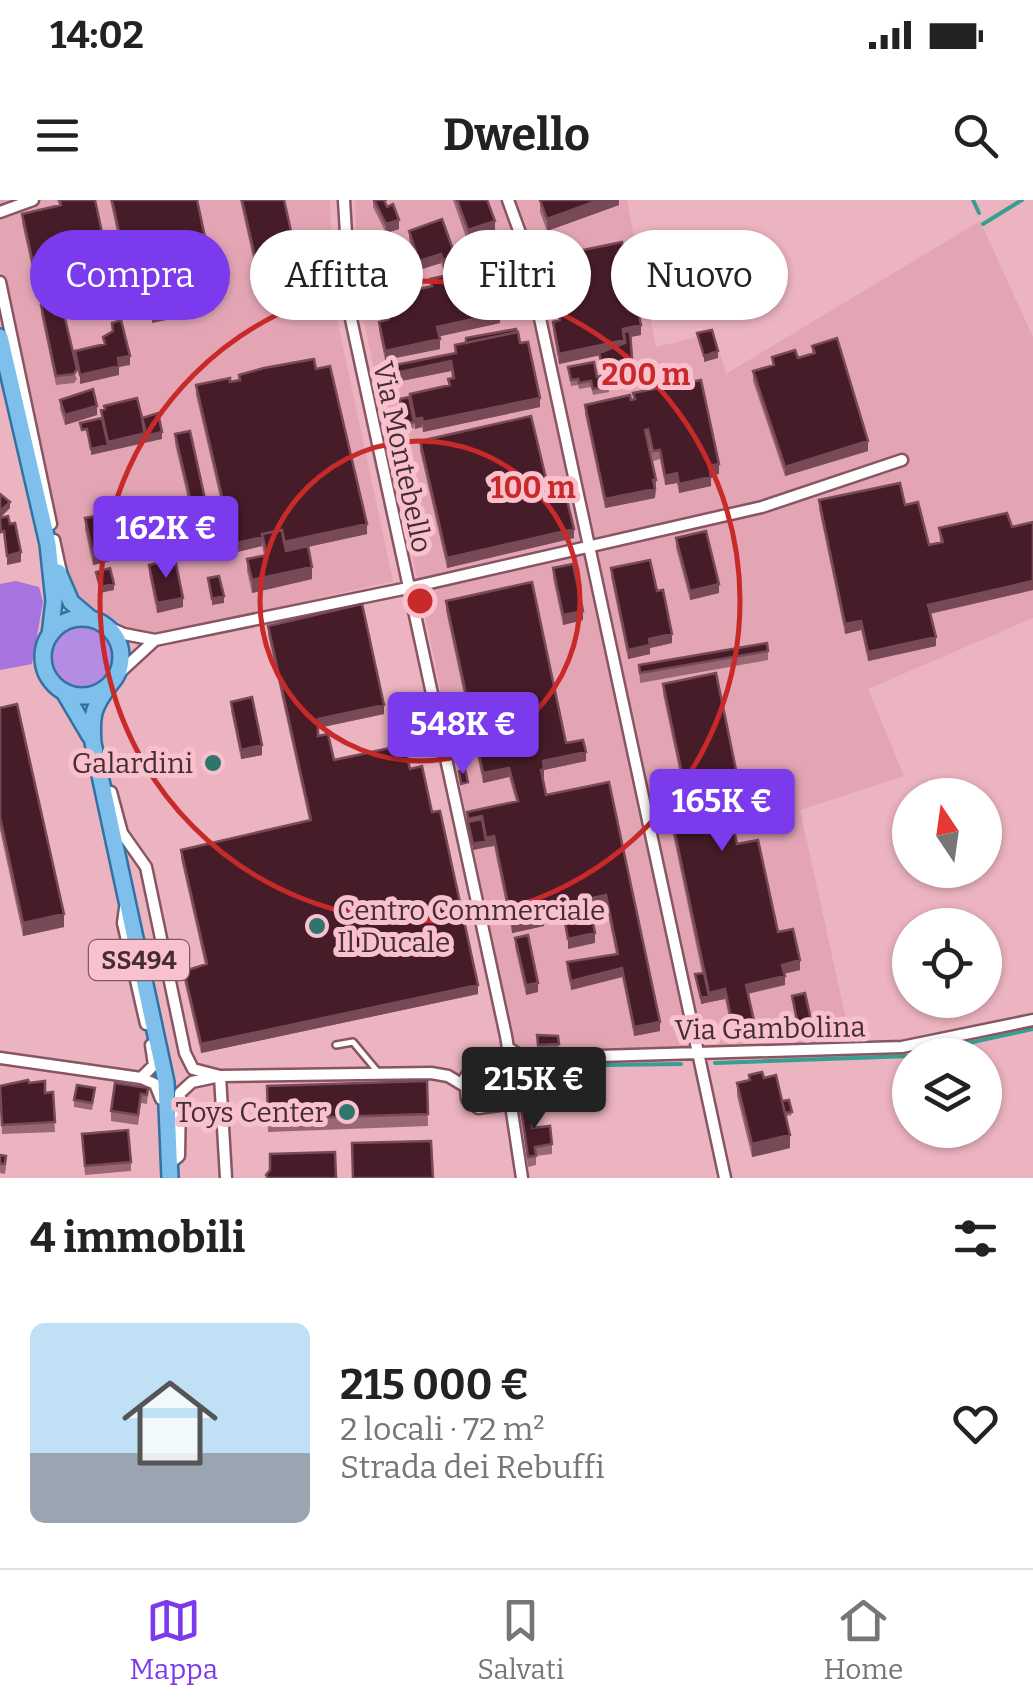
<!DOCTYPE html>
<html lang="it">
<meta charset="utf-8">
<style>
:root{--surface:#fff;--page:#f2f2f2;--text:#222;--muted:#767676;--line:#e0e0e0;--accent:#7c3aed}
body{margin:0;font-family:Bitter,serif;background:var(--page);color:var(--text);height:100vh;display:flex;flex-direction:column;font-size:38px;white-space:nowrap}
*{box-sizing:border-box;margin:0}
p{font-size:32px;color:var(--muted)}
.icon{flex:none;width:55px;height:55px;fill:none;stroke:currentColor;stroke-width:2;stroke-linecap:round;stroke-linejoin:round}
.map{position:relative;height:978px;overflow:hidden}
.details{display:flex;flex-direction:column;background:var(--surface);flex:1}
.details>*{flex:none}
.hud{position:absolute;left:30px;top:30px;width:975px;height:90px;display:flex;gap:20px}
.needle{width:65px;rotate:347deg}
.tools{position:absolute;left:892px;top:578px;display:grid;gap:20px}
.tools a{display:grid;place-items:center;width:110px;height:110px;border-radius:50%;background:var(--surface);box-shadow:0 2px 8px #0004;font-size:50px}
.price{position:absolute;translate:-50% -85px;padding:0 22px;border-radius:10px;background:var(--accent);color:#fff;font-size:32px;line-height:65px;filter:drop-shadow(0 2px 5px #0008)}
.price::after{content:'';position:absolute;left:50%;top:60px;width:30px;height:22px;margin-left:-15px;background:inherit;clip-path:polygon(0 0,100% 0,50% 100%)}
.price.on{background:#222;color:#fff}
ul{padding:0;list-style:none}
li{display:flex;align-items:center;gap:30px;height:250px;padding:0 30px}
li span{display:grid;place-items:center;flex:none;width:280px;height:200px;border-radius:15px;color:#555}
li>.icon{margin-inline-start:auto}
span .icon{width:120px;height:120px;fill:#fffc;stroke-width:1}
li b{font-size:42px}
h2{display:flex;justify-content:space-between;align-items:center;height:120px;padding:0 30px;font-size:42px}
.chip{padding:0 35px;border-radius:45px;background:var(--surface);box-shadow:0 2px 8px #0004;font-size:35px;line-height:90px}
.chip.on{background:var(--accent);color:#fff}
.status{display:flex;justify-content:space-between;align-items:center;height:70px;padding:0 50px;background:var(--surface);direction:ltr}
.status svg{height:28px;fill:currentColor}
header{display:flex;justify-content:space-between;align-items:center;height:130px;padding:0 30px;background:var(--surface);font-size:45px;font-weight:700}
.dock{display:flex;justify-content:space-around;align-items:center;height:140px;border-top:2px solid var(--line);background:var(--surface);font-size:28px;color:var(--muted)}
.dock a{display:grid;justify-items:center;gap:5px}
.dock .on{color:var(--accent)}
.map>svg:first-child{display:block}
.built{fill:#e3a5b4}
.green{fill:#b38ce3}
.forest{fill:#a574de}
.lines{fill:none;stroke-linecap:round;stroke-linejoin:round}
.stream{stroke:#389e91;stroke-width:4}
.lane-casing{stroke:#875662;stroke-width:10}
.street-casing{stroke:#875662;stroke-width:15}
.primary-casing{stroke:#3272a2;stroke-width:20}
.lane{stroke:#fff;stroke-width:5}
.street{stroke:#fff;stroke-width:10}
.primary{stroke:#7ec0eb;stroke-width:15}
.wall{fill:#9a6874}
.shaded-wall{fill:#784956}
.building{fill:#471c29;stroke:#784956;stroke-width:2.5}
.ring{fill:none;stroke:#c82929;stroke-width:5}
.poi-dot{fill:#2f756c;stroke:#f9c0cd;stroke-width:4}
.labels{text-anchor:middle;stroke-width:10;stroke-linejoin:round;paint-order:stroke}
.shield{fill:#f9c0cd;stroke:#7b5a61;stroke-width:2.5}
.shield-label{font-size:25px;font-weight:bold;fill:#452e33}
.street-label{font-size:28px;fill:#452e33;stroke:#f9c0cd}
.poi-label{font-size:28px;fill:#452e33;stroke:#f9c0cd;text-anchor:end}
.centre{fill:#c82929;stroke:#f9c0cd;stroke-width:5}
.ring-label{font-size:30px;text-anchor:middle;font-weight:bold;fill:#c82929;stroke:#f9c0cd;stroke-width:10;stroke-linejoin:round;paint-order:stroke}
</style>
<div class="status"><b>14:02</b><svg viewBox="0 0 49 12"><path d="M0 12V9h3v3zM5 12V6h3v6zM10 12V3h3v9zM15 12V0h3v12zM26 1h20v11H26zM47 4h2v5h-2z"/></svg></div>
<header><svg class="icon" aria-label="menu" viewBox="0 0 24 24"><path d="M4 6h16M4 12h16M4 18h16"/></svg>Dwello<svg class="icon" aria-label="search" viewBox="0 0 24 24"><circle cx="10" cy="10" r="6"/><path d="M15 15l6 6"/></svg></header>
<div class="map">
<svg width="1033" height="978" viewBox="0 0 1033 978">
<rect width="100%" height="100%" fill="#ecb3c0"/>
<!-- built -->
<path class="built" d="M0,0H330L334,105L393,381L148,437L85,406L68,386L0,70Z
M355,0H627L656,147L714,133L726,174L980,21L1033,137V418L868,489L904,576L800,610L851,842L530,853L519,850L513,840L358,92Z"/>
<!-- green -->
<path class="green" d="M51 456a31 31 0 1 1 62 0a31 31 0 1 1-62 0Z"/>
<!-- forest -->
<path class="forest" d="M16,381L39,387L43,402L32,464L0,470V384Z"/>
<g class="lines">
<!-- stream -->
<path class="stream" d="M973,0L979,13
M983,24L1022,0
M913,855L1033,829
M715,863L910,856
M528,866L681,864"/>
<defs>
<path id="lane" d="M336,845L353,842L378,872"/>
<path id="street" d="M344,0L351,119L506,836L508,848L503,873
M508,0L524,44L725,978
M0,12L33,0
M0,82L51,324
M54,340L62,377
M104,425L124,434L155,440L408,388L762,307L902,260
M117,475L155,440
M111,592L122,633L146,667L185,853L193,869L220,876
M125,708L123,723L146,824
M508,848L518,854L533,858L902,847L1033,820
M0,858L141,878L155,884L161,899
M220,876L226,978
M141,878L154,865L151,845
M507,894L499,905L478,908L467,899L465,878C477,861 496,861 507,879L522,978
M170,963L179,956L180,893L192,882L220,876L431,873L448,876L463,885"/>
<path id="primary" d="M0,137L48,344L54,401L50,435
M58,372L71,402L91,419
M43 457a39 39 0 1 1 78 0a39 39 0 1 1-78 0Z
M111,483C93,507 91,514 93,543L166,882L170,978
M64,492L90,536"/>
</defs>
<!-- lane casing -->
<use href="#lane" class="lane-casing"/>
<!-- street casing -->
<use href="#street" class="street-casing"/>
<!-- primary casing -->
<use href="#primary" class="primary-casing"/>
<!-- lane -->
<use href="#lane" class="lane"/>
<!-- street -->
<use href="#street" class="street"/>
<!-- primary -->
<use href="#primary" class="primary"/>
</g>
<!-- wall -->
<path class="wall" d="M57,0H95L111,83L39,100L22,23V14L59,5Z
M110,0H197L208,60L127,78Z
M240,0H284L295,58L255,67Z
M373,0H388L385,2L399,29L386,33L373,7Z
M453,0H487L495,33L468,43Z
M540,0H619V5L547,31L540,12Z
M409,31L455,65L443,69L441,63L419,70L409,40Z
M549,57L641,135L631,137L632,165L602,171L599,155L559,164L553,131V122L559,121L549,66Z
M430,79L500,123L439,136L440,149L385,160L379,131V122L388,119L385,97L430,87Z
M41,105L77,179L74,183L56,185L41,114Z
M466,138L520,143L540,207L423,232L422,227L415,229L414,223V228L403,230L400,205L410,202V194L448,186V179L452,178L451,171L391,183L390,166L455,153V145L466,143Z
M812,146L868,251L785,276L753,181V171L772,166V157L798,158L812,153Z
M568,167L597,177L609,186V192L593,195L591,187L579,189L578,185L571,186Z
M316,169L367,334L308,347L312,379L252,393L247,371V359L264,355L262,346L233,353L196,195V185L239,180V175Z
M633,193L719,274L711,275V286L679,293L677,283L665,285L660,259L653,261L648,239L656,289L655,298L605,308L585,214V205L633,200Z
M95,198L97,215L65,225L60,209V200Z
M175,234L205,308L191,312L175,244Z
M420,241L550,295L574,338L447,368L420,251Z
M819,300L905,305L929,345L940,343L939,328L1012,327L1033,322V390L930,414L936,446L868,461L861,430L845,434L819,309Z
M85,318L170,347L93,365L85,330Z
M676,338L719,393L690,400L676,348Z
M149,365L183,407L157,413L149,374Z
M553,368L583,420L563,425L553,378Z
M611,368L657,391L672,443L650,448V454L628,459L611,377Z
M446,401L566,543L586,561L544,570V578L542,579L546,595L609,582L660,831L634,836L622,777L571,790L567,771V762L616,754L606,705L544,718V726L512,733L494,646L473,650L467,621V612L516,601L509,577L483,583L446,411Z
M268,426L384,514L318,528V536L334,560L410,569L432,612L478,794L201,853L184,780V771L205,765L181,659V650L309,620L268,435Z
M768,451V460L640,483L639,465Z
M663,484L747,632L735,634L737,644L778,732L800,770L784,774L785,785L748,794L754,821V831H732L725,799L701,804L695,774L702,773L671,625V615L688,612L663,494Z
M231,502L262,555L241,559L231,511Z
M0,508L64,727L23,736L0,630Z
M515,738L538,792L526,795L515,747Z
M792,796L812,824V830L798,831Z
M537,835L558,836L559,851H538Z
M749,875L764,878L792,915L786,916L790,948L752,957L737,896V883L749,881Z
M427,881L428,926L268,932L267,886Z
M29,883L45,893L53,892L55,932L2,934L0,886Z
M148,888L147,904L141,903L138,925L111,921V911Z
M95,894L92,910L74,907V900Z
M520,902L532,928L552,944V954L536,956V965L528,967Z
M82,934L131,962V971L85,975Z
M0,955L6,966L5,974L0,973Z"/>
<!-- shaded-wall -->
<path class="shaded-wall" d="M599,0H619V5L547,31V19Z
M399,20V29L386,33V24Z
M495,21V33L468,43V30Z
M295,49V58L255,67V57Z
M208,51V60L127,78V68Z
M441,54V63L419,70V61Z
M455,55V65L443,69V60Z
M111,74V83L39,100V90Z
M376,85V91L358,97V91Z
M214,100V110L152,123V114Z
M500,113V123L437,137V127Z
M641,125V135L624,138L623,129Z
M440,139V149L385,160V151Z
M625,140V150L559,164V154Z
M718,151V158L704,162V156Z
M130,156V165L119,167V175L80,184V175L118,158Z
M632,158V165L602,171V165Z
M451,161V171L391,183V174Z
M540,198V207L423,232V222Z
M97,206V215L65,225V215Z
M422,218V227L415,229V219Z
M162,232V239L91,255V249L108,242L146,233Z
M868,241V251L785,276V267Z
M719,264V274L709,276V266Z
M677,273V283L665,285V276Z
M711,277V286L679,293V284Z
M656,280L655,298L605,308V299Z
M205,299V308L191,312V302Z
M10,302V308L0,318V311Z
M367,324V334L284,352V343Z
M574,329V338L447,368V358Z
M170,334V347L93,365V353Z
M262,337V346L233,353V344Z
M21,352V362L7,365V356Z
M312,367V379L252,393V380Z
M1033,381V390L928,414V405Z
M114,384V390L100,393V387Z
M719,384V393L690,400V391Z
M224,396V403L212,405V399Z
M183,398V407L157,413V403Z
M583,411V420L563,425V415Z
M861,421V430L845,434V424Z
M672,434V443L650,448V454L628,459V450L649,439Z
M936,437V446L868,461V452Z
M384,505V514L318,528V519Z
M262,545V555L241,559V550Z
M586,552V561L544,570V578L541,579L543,561Z
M509,568V577L483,583V573Z
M747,623V632L733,635V626Z
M494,636V646L486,647V638Z
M486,641V647L473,650V644Z
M606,695V705L544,718V726L512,733V723L542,709Z
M64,714V727L23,736V723Z
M595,733V743L568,749V739Z
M800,760V770L782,774V765Z
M622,768V777L571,790V781Z
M785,776V785L746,794V785Z
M538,783V792L526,795V785Z
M478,785V794L201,853V844Z
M725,789V799L709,802V793Z
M709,796V802L701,804V798Z
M660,822V831L634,836V827Z
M790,935V948L752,957V944Z"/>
<!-- building -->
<path class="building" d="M60,0H95L111,74L39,90L22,14L61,5Z
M112,0H197L208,51L127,68Z
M242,0H284L295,49L255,57Z
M374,0H384L387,7L393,4L399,20L386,24Z
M457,0H487L495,21L468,30Z
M540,0H599L547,19Z
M442,19L455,55L443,60L441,54L419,61L409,31Z
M622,42L641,125L623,129L625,140L559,154L553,122L560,120L549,57Z
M490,66L500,113L437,127L440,139L385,151L379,122L389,119L385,97L432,86L430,79Z
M357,69H370L371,78L376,85L358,91V84H364V78H357Z
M211,85L214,100L152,114L149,98Z
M61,102L77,169L74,174L56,176L41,105Z
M121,120L130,156L118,158L119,166L80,175L75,151L105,144L103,137L113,131L112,123Z
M516,129L517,132L466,143V138Z
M712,130L718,151L704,156L697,133Z
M630,131L632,158L602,165L599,153L625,143L623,132Z
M518,132L520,143L528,142L540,198L423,222L422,218L415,219L410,194L450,185L448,179L454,178L451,161L391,174L390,166L456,153L455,145Z
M837,138L868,241L785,267L753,171L774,165L772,157L795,150L798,158L815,153L812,146Z
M314,159L316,169L330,166L367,324L284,342L282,330L262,334L263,337L233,344L196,185L230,178V182L240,180L239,175L264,168Z
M594,162L597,177L606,175L609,186L593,189L591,181L579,183L578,179L571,180L568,167Z
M701,180L719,264L709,266L711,277L679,284L677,273L665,276L660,250L653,251L648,229L645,230L656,280H653L655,289L605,299L585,205L630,195L631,200L635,199L633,193Z
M93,189L97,206L65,215L60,200Z
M409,197L414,222L403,224L400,199Z
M137,198L146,233L108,242L101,210L105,209L104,206Z
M158,213L162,232L145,236L142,218Z
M531,216L550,295L565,292L574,329L447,358L420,241Z
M102,218L108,245L91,249L87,229L82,230L80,223Z
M190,231L205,299L191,302L175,234Z
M900,283L905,305L918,302L929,345L943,342L939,328L1007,313L1012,327L1033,322V381L928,405L936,437L868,452L861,421L845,424L819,300Z
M0,294L10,302L0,311Z
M163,303L170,334L93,353L85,318Z
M8,316L10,324L15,323L21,352L7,356L4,331L1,332L0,318Z
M282,330L286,351L308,346L312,367L252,380L247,359L267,355L262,334Z
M706,331L719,384L690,391L676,338Z
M175,359L183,398L157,403L149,365Z
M650,360L657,391L663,390L672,434L649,439L650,445L628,450L611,368Z
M573,364L583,411L563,415L553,368Z
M110,368L114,384L100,387L96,372Z
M219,376L224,396L212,399L208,378Z
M532,382L566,543L583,540L586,552L543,561L544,569L541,570L546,595L609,582L660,822L634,827L622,768L571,781L567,762L618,754L606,695L542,709L544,716L512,723L494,636L486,638L482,616L468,619L467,612L518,601L509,568L483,573L446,401Z
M362,404L384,505L318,519V536L328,534L334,560L404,545L410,569L422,566L432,612L440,611L478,785L201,844L184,771L207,764L181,650L311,620L268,426Z
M767,443L768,451L640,473L639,465Z
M716,473L747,623L733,626L737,644L758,640L778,732L793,729L800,760L782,765L785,776L746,785L754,821L732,822L725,789L709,793L671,615L690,611L663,484Z
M252,497L262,545L241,550L231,502Z
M17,504L64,714L23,723L0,617V508Z
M465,569L468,582L461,584L459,571Z
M482,619L486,641L473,644L468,622Z
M592,717L595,733L568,739L565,723Z
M528,735L538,783L526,785L515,738Z
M704,773L709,796L701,798L695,774Z
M805,793L812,824L798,825L792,796Z
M537,835L558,836L559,844L538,845Z
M762,872L764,878L776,875L790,935L752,944L737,883L750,880L749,875Z
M28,880L29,883L45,881V893L53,892L55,922L2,925L0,886Z
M427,881L428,914L268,919L267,886Z
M115,883L148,888L147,895L141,894L138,915L111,911Z
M77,885L95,888L92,903L74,900Z
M789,900L792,912L785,913L782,901Z
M529,901L532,928L550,926L552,944L535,947L536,956L528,957L520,902Z
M128,930L131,962L85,966L82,934Z
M431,941L433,978H353L352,943Z
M335,952L336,978H268L266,975L270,970V954Z
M0,955L6,956L5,964H0Z"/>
<!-- distance rings -->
<g class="ring">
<circle cx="420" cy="401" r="160"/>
<circle cx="420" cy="401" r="320"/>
</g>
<!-- markers -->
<g class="poi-dot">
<circle cx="213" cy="563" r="10"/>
<circle cx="317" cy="726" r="10"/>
<circle cx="347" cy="912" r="10"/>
</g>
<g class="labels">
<!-- shield labels -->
<rect class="shield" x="89" y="740" width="100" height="40" rx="8"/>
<g class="shield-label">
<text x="139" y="769">SS494</text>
</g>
<!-- street labels -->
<g class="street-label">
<text transform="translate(403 257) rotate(78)" y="10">Via Montebello</text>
<text transform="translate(770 828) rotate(-1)" y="10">Via Gambolina</text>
</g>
<!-- poi labels -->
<g class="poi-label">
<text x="193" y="573">Galardini</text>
<text x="337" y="720" text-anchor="start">Centro Commerciale<tspan x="337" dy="32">Il Ducale</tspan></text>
<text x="327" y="922">Toys Center</text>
</g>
</g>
<circle cx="420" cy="401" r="15" class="centre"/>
<g class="ring-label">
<text x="646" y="185">200 m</text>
<text x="533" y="298">100 m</text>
</g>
</svg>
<div class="tools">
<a><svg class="needle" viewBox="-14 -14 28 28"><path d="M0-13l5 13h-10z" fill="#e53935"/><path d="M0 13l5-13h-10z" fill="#767676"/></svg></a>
<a><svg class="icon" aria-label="locate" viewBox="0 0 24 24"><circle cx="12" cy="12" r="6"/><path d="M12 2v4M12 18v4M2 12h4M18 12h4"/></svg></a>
<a><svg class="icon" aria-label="layers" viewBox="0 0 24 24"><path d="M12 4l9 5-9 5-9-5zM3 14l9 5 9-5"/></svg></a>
</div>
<b class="price" style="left:166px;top:381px">162K €</b>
<b class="price" style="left:463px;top:577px">548K €</b>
<b class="price" style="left:722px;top:654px">165K €</b>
<b class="price on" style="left:534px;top:932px">215K €</b>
<div class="hud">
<a class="chip on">Compra</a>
<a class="chip">Affitta</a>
<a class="chip">Filtri</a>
<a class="chip">Nuovo</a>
</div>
</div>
<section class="details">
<h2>4 immobili<svg class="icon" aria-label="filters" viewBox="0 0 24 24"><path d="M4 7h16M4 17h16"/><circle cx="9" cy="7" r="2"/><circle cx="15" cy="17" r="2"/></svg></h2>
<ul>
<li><span style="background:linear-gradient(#bfe0f5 65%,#9aa5b1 0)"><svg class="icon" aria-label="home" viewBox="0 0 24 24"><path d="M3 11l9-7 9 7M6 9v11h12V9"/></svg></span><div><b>215 000 €</b><p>2 locali · 72 m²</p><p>Strada dei Rebuffi</p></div><svg class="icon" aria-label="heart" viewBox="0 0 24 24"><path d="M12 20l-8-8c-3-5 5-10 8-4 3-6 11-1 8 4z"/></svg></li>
</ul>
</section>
<nav class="dock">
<a class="on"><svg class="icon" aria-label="map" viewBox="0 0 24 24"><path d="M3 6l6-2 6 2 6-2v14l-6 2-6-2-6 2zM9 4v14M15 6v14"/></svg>Mappa</a>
<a><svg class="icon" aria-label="saved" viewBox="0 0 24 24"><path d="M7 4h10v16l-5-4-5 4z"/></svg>Salvati</a>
<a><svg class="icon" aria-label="home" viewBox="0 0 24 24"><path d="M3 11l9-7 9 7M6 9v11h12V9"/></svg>Home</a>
</nav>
